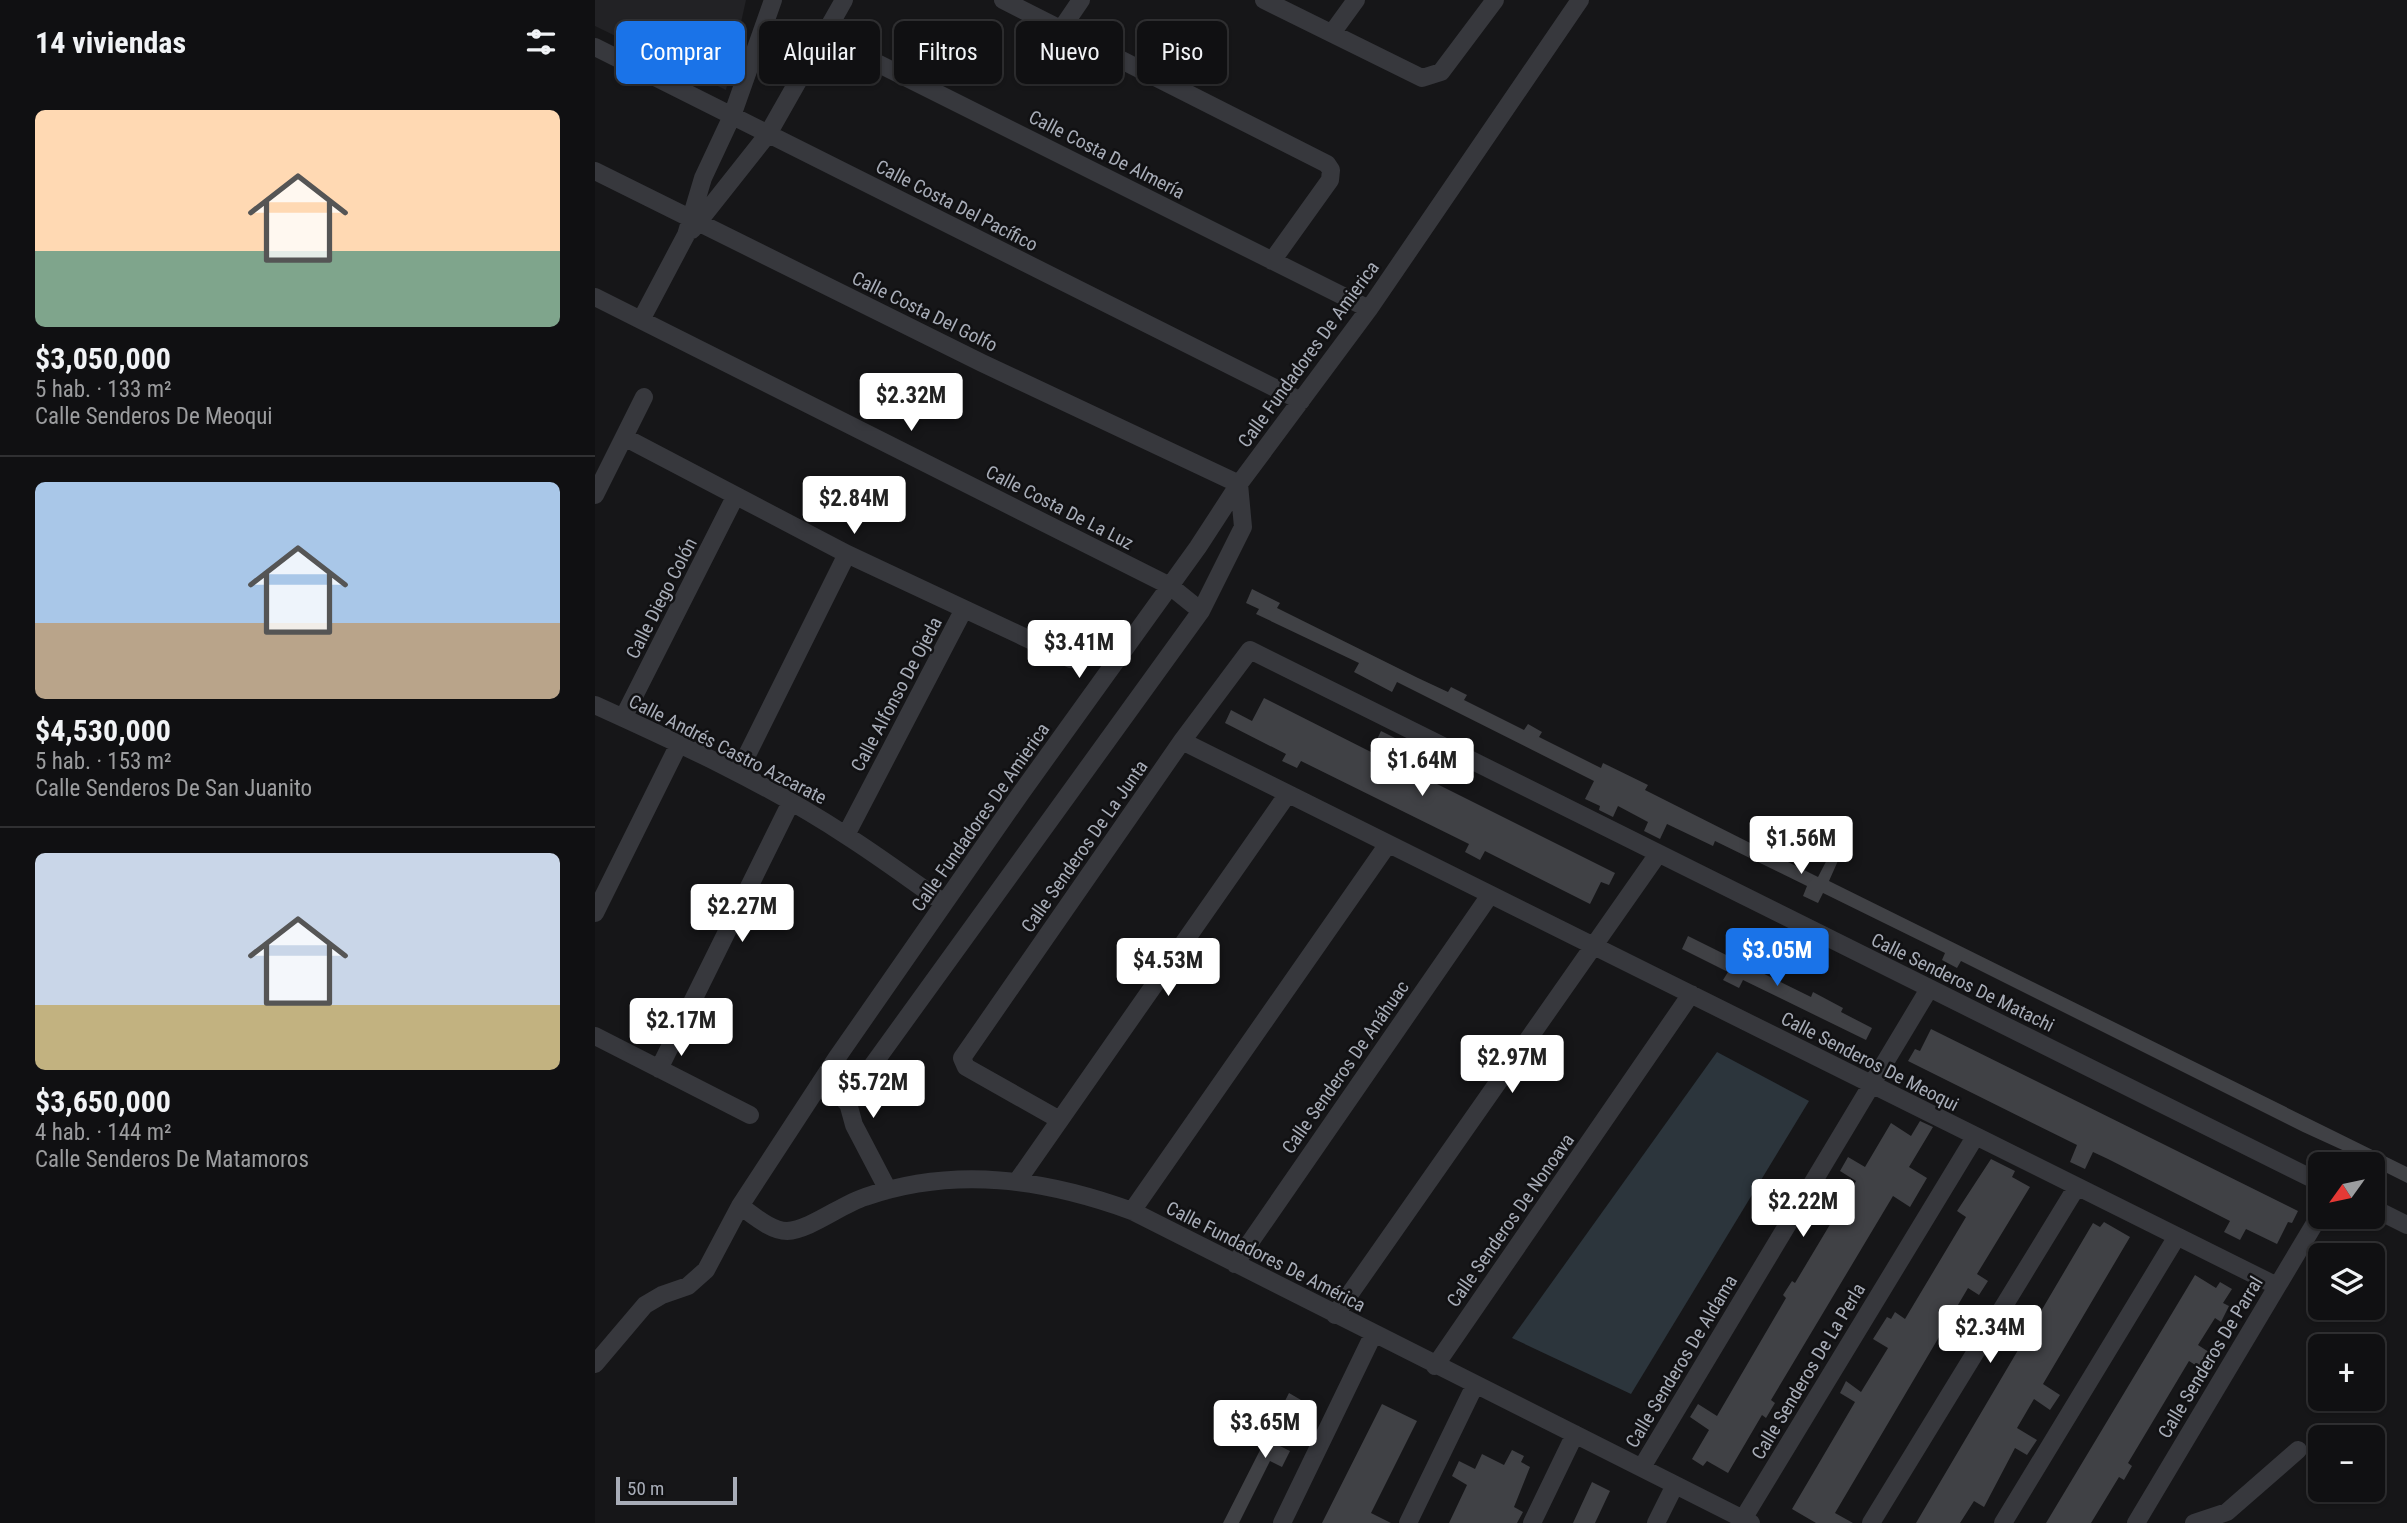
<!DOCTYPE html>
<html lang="es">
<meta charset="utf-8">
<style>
:root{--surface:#101012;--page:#19191b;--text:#f1f3f6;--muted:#9c9d9f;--line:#303032;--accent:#1a73e8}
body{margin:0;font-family:"Roboto Condensed",sans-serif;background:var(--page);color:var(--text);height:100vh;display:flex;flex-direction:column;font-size:26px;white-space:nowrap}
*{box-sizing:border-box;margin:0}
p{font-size:23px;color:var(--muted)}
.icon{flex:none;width:38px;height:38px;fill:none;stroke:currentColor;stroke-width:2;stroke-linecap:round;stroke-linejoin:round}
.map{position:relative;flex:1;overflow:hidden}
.drawer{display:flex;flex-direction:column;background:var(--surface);width:595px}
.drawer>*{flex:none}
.guide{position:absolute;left:21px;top:21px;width:665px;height:63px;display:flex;gap:14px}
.needle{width:46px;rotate:237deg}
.fabs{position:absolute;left:1713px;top:1152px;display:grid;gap:14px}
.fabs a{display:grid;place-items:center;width:77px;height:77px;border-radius:10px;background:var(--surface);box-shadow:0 2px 5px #0004,0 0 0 2px var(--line);font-size:35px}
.scale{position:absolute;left:21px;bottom:18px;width:121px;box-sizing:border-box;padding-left:7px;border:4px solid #a8adb8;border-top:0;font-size:19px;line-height:24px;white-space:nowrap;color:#a8adb8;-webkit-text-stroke:5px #111113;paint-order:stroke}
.price{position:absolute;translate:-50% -60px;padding:0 16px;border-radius:7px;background:#fff;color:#222;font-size:23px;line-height:46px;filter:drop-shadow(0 2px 4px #0008)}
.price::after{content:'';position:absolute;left:50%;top:42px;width:21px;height:16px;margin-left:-10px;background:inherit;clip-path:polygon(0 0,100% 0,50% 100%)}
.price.active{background:var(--accent);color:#fff}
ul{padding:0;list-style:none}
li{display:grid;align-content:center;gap:14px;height:371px;padding:0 35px}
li+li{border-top:2px solid var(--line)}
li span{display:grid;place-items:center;height:217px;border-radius:10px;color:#555}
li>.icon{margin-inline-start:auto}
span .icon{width:126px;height:126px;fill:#fffc;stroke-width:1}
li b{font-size:30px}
h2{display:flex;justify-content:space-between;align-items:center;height:84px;padding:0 35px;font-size:30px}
.tag{padding:0 24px;border-radius:10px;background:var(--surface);box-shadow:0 2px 5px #0004,0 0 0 2px var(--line);font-size:24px;line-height:63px}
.tag.active{background:var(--accent);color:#fff}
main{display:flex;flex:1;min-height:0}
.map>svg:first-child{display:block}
.built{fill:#222225}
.water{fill:#2c353c}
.building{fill:#404145}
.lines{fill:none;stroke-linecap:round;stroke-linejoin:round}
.minor{stroke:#37383d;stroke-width:18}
.labels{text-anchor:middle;stroke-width:5;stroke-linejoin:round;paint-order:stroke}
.street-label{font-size:19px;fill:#a8adb8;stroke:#111113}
</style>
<main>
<section class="drawer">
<h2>14 viviendas<svg class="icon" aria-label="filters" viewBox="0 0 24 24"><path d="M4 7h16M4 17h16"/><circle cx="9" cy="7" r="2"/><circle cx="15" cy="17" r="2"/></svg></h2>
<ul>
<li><span style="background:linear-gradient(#ffd9b3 65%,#7fa58c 0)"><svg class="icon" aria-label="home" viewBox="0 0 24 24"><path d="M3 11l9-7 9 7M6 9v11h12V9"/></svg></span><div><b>$3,050,000</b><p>5 hab. · 133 m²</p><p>Calle Senderos De Meoqui</p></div></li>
<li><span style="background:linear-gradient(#a9c7e8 65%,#b9a48a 0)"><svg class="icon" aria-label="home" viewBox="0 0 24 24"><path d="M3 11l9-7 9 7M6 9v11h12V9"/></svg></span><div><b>$4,530,000</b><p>5 hab. · 153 m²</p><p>Calle Senderos De San Juanito</p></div></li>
<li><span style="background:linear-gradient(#c9d6e8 70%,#c2b280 0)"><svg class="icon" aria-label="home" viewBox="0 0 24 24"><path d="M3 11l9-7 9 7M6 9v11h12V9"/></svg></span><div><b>$3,650,000</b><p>4 hab. · 144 m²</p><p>Calle Senderos De Matamoros</p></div></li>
</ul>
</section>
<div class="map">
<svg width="1812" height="1523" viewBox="0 0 1812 1523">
<rect width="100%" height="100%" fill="#161618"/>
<!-- built -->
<path class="built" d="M0,0H151L131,90L0,26Z"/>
<!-- water -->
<path class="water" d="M1122,1052L1214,1101L1036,1394L917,1338Z"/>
<!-- building -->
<path class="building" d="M657,589L685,603L682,608L823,678L853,692L856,687L872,695L869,700L929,730L933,724L947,732L944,737L1006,768L1008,763L1053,785L1050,790L1223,877L1237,850L1246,854L1234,881L1812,1167V1183L1792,1173L1781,1197H1778V1164L1708,1132L1366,961L1362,968L1347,960L1350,953L1228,893L1223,903L1208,896L1212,886L1120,841L1118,846L1072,824L1065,839L1049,831L1053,822L1023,806L1018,817L1004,810L1005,806L990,799L999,781L802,682L797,692L759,672L764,663L661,614L664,609L651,603Z
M669,698L776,752L786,731L802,739L792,759L1020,873L1014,885L1006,882L995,904L890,851L885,860L870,852L874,844L706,761L702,768L687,761L691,754L630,723L636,710L657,721Z
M1093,936L1216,997L1218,992L1248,1008L1246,1012L1277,1028L1271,1040L1148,980L1144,988L1128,980L1133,972L1087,949Z
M1336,1029L1703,1211L1697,1223L1693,1222L1682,1244L1651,1229L1645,1240L1629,1232L1635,1221L1513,1159L1498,1152L1490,1169L1475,1162L1482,1145L1313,1061L1320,1049L1325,1051Z
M1325,1121L1338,1127L1314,1167L1332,1178L1315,1207L1298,1196L1176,1400L1180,1403L1171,1418L1167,1415L1133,1473L1112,1461L1108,1466L1097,1459L1114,1430L1095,1417L1103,1404L1122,1416L1191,1298L1188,1295L1197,1281L1200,1283L1261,1181L1245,1171L1253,1157L1270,1167L1296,1123L1316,1136Z
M1396,1159L1420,1171L1417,1177L1435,1187L1382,1274L1393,1281L1384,1295L1373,1288L1240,1513L1258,1523H1221L1197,1509L1260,1402L1245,1393L1251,1381L1266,1392L1293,1348L1278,1339L1292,1317L1296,1319L1300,1312L1310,1319L1371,1217L1362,1211Z
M1509,1222L1535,1237L1448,1384L1465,1395L1455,1410L1439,1399L1422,1428L1442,1440L1432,1455L1420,1448L1389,1507L1379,1501L1365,1523H1321L1498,1223L1505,1227Z
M1600,1275L1621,1288L1625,1282L1637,1289L1628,1303L1634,1306L1626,1322L1620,1318L1603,1345L1620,1356L1611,1372L1594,1361L1533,1463L1537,1466L1529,1480L1524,1477L1496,1523H1451Z
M694,1393L706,1400L683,1445L695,1451L687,1467L675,1461L644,1523H628Z
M787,1404L822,1421L776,1513L796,1523H727Z
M917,1450L929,1456L926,1462L935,1467L919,1507L928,1512L922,1523H854L872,1485L857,1476L864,1461L880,1469L887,1454L909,1465Z
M997,1482L1015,1491L1000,1523H978Z"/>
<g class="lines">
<!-- minor -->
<path class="minor" d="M408,0L732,164L736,170L735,180L677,261
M669,0L827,78L846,72L900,0
M467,28L486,0
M737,33L761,0
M230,37L774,309
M0,47L706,401
M0,171L387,363L644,484L648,527L606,611L251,1102
M97,230L173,134L249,0
M0,297L575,586L606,611
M46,320L91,235L108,178L137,116L178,0
M29,437L252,554L476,659
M0,495L49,397
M0,705C86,744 173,784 252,836C285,857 317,881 349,903
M28,718L140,497
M587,741L1682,1286
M143,773L252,554
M251,835L369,609
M0,913L84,744
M0,1036L155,1115
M241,1059L259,1125L293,1190
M64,1069L196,802
M463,1119L371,1067L367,1058L587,741L655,650L1726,1183
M423,1180L692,795
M145,1206C158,1215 176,1231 192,1231C215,1230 247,1204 270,1197C360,1166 449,1179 537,1211L1156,1523
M1778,1208L1812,1225
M537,1211L793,844
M640,1264L895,895
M740,1315L1063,854
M0,1364L50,1305L67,1295L93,1286L111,1270L145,1206L241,1059L426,793L603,547L644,484L774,309L985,0
M840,1366L1096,994
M1047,1467L1334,989
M1148,1519L1380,1137
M687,1523L778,1335
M813,1523L880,1385
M937,1523L980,1434
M1061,1523L1080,1485
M1276,1523L1481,1188
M1408,1523L1581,1238
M1541,1523L1726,1213
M1599,1523L1632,1512L1703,1450"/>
</g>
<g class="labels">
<!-- street labels -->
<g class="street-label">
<text transform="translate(512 154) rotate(27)" y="7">Calle Costa De Almería</text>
<text transform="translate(362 205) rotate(27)" y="7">Calle Costa Del Pacífico</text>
<text transform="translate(330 311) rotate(26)" y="7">Calle Costa Del Golfo</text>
<text transform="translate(713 354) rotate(-54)" y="7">Calle Fundadores De Amierica</text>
<text transform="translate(465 507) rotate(27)" y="7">Calle Costa De La Luz</text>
<text transform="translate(66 598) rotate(-63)" y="7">Calle Diego Colón</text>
<text transform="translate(301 694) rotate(-62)" y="7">Calle Alfonso De Ojeda</text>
<text transform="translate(133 749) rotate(27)" y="7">Calle Andrés Castro Azcarate</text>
<text transform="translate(385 817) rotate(-55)" y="7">Calle Fundadores De Amierica</text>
<text transform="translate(489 846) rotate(-55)" y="7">Calle Senderos De La Junta</text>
<text transform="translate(1368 982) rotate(26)" y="7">Calle Senderos De Matachi</text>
<text transform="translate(1275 1061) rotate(27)" y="7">Calle Senderos De Meoqui</text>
<text transform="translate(750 1067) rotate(-55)" y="7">Calle Senderos De Anáhuac</text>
<text transform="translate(915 1220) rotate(-55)" y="7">Calle Senderos De Nonoava</text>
<text transform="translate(671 1256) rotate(27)" y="7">Calle Fundadores De América</text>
<text transform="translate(1615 1357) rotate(-59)" y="7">Calle Senderos De Parral</text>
<text transform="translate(1086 1361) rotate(-59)" y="7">Calle Senderos De Aldama</text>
<text transform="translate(1213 1371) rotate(-59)" y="7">Calle Senderos De La Perla</text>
</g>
</g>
</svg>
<div class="fabs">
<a><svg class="needle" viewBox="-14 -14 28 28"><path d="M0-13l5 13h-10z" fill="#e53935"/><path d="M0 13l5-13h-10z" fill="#9c9d9f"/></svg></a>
<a><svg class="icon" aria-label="layers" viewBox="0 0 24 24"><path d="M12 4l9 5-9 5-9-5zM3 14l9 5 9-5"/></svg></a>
<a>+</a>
<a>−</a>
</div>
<div class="scale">50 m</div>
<b class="price" style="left:316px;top:433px">$2.32M</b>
<b class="price" style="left:259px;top:536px">$2.84M</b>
<b class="price" style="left:484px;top:680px">$3.41M</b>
<b class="price" style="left:827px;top:798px">$1.64M</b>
<b class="price" style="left:1206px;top:876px">$1.56M</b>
<b class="price" style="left:147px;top:944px">$2.27M</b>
<b class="price active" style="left:1182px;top:988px">$3.05M</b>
<b class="price" style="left:573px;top:998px">$4.53M</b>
<b class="price" style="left:86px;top:1058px">$2.17M</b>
<b class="price" style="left:917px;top:1095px">$2.97M</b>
<b class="price" style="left:278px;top:1120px">$5.72M</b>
<b class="price" style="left:1208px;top:1239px">$2.22M</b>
<b class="price" style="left:1395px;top:1365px">$2.34M</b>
<b class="price" style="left:670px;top:1460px">$3.65M</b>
<div class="guide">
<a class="tag active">Comprar</a>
<a class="tag">Alquilar</a>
<a class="tag">Filtros</a>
<a class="tag">Nuevo</a>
<a class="tag">Piso</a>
</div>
</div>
</main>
